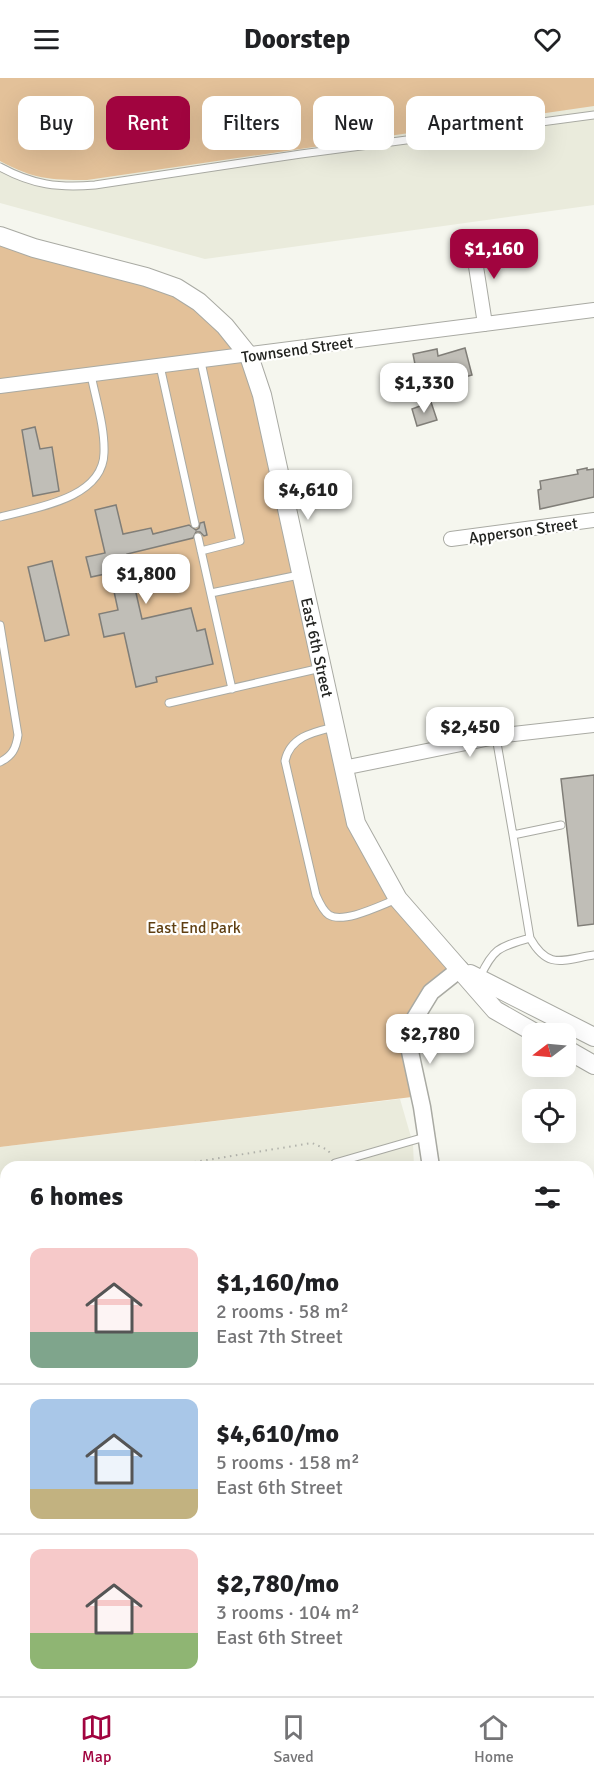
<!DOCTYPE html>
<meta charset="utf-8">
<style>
:root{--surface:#fff;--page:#f2f2f2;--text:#202124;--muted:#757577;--line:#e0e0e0;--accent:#a1043f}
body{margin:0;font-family:Signika,sans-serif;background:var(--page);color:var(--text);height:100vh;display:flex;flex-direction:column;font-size:22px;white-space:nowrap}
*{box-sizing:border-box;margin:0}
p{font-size:20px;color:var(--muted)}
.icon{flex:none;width:33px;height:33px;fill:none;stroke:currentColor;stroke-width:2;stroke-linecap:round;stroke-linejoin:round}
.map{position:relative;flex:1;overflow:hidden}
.details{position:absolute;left:0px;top:1083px;width:594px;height:536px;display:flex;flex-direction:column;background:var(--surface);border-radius:18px 18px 0 0;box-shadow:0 6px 24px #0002}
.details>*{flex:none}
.guide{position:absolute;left:18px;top:18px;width:558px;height:54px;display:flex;gap:12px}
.needle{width:39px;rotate:254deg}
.controls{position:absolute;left:522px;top:945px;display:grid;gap:12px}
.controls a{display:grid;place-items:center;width:54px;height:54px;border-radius:12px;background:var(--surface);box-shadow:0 6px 24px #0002;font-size:30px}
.price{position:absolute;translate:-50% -51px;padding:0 14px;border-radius:12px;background:#fff;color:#222;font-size:20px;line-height:39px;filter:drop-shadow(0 2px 3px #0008)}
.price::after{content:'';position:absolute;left:50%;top:36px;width:18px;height:14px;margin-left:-9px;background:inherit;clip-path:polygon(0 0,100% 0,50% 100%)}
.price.on{background:var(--accent);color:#fff}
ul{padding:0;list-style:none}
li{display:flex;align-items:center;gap:18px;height:150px;padding:0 30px}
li+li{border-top:2px solid var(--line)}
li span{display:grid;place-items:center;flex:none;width:168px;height:120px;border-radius:12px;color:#555}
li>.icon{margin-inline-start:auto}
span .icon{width:72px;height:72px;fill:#fffc;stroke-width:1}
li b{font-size:26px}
h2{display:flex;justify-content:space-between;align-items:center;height:72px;padding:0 30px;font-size:26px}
.chip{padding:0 21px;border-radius:12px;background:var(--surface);box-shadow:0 6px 24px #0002;font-size:21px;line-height:54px}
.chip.on{background:var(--accent);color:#fff}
header{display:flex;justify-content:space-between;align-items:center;height:78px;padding:0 30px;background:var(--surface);font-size:27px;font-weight:700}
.menu{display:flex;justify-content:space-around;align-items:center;height:84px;border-top:2px solid var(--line);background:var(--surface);font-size:16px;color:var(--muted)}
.menu a{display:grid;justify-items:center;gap:3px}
.menu .on{color:var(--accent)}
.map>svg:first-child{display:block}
.built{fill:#eaebdc}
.green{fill:#e3c199}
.building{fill:#c0beb7;stroke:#807e78;stroke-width:1.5}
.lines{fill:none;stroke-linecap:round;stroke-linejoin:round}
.service-casing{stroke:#a9aaa3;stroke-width:9}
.minor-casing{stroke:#a9aaa3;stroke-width:16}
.tertiary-casing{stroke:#a9aaa3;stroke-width:19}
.secondary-casing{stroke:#a9aaa3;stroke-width:20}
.path{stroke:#b2b3ac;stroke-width:2;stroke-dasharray:1.5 4.5;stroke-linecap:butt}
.service{stroke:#fff;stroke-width:7}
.minor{stroke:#fff;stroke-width:14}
.tertiary{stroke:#fff;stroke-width:16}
.secondary{stroke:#fff;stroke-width:18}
.labels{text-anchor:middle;stroke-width:4.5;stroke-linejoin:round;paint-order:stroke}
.street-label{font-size:16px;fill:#222320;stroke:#fffffe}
.park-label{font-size:16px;fill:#5f3f12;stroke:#fffffe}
</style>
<header><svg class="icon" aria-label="menu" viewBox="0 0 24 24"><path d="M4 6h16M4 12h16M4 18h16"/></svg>Doorstep<svg class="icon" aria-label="heart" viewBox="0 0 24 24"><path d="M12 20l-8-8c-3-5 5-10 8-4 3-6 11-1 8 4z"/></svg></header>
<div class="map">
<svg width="594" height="1618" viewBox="0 0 594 1618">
<rect width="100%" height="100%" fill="#f5f6ee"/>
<!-- built -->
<path class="built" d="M0,0H594V127L205,181L0,125Z
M400,1021L413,1066L414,1089H6V1461L0,1464V1069Z"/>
<!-- green -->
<path class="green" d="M0,0H594V28L87,102C49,102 34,101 0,83Z
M0,156L177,210L249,278L373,775L460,891L406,955L420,1018L0,1069Z
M0,1196H3L6,1214V1245L0,1246Z
M309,1613H406L408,1618H310Z"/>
<!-- building -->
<path class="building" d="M465,270L472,297L444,305L445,312L421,317L413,276L437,271L438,278Z
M431,324L437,342L417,348L412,331Z
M35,349L40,371L52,369L59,413L33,418L22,352Z
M587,390V392L594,391V419L540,431L538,412L541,411L540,403L578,396L577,392Z
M116,427L123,456L151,450L153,456L189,447L196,452L199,450L200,445L204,444L207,457L204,458L200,454H196L193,460L127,476L142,541L191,530L197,553L205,551L213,586L156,599L157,604L136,609L124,555L104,559L99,536L118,532L110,495L91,499L86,479L105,475L95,432Z
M52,483L69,557L45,563L28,489Z
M594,697V846L578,848L561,701Z"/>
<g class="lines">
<defs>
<path id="service" d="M0,89C33,107 58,110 95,107L301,76L594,37
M201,284L240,463L201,473
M160,288L195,446
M0,439C34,430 103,421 104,375C105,350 96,322 91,297
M198,459L232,611
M211,515L299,497
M0,547L18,657C16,671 12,678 0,684
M169,625L321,590
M334,649C313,654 290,659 285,683L316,817C319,824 323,833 329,837C344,846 381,827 397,821
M496,659L513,757
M561,747L513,757L530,860C548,892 562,882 594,877
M480,899C494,869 500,869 530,860
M332,1089L335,1085L425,1059
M198,1612L199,1618"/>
<path id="minor" d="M472,163L485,246
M0,308L594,232
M451,461L594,442
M343,690L505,657L594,647
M588,1315L594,1314
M588,1529L594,1528
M84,1612L86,1618
M309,1612L310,1618
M274,1618L296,1612"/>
<path id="tertiary" d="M431,1089L422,1029L406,955L431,914L460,891
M531,1612L532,1618"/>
<g id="secondary">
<path id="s1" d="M0,158L34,170L146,199L177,210L199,224L225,248L249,278L262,317L356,745L398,821L495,932L537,956"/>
<path d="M470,896L594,959"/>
<path d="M566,971L594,987"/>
</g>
</defs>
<!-- service casing -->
<use href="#service" class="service-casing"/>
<!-- minor casing -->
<use href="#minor" class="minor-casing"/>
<!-- tertiary casing -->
<use href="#tertiary" class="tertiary-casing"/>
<!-- secondary casing -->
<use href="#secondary" class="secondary-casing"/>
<!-- path -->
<path class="path" d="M171,1089L176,1087L312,1065L328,1072L331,1077"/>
<!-- service -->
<use href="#service" class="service"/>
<!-- minor -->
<use href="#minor" class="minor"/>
<!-- tertiary -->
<use href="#tertiary" class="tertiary"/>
<!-- secondary -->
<use href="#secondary" class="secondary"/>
</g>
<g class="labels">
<!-- street labels -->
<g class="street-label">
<text transform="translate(297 271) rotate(-8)" y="6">Townsend Street</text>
<text transform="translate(523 452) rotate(-8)" y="6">Apperson Street</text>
<text dy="6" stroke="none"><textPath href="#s1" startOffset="584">East 6th Street</textPath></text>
</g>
<!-- park labels -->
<g class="park-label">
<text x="194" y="855">East End Park</text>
</g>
</g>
</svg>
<div class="controls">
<a><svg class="needle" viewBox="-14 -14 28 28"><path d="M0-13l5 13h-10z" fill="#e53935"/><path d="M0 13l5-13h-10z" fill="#757577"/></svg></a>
<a><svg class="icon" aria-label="locate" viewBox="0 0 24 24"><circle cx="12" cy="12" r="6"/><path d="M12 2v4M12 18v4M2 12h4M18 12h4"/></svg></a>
</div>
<b class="price on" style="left:494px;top:202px">$1,160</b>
<b class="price" style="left:424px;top:336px">$1,330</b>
<b class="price" style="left:308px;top:443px">$4,610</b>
<b class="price" style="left:146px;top:527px">$1,800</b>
<b class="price" style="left:470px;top:680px">$2,450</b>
<b class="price" style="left:430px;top:987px">$2,780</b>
<div class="guide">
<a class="chip">Buy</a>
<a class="chip on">Rent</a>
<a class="chip">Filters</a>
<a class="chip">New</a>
<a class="chip">Apartment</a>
</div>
<section class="details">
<h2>6 homes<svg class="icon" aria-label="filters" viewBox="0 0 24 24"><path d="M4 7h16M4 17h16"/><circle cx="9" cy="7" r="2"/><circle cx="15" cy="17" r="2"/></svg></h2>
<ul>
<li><span style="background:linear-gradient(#f6c9c9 70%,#7fa58c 0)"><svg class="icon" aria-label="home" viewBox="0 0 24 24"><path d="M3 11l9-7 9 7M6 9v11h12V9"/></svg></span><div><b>$1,160/mo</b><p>2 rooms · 58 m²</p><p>East 7th Street</p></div></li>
<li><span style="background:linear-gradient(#a9c7e8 75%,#c2b280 0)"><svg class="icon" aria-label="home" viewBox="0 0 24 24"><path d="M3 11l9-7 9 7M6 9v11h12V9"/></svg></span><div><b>$4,610/mo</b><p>5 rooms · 158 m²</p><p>East 6th Street</p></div></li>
<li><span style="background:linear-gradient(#f6c9c9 70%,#8fb573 0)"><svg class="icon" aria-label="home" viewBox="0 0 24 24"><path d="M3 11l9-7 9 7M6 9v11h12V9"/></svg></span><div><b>$2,780/mo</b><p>3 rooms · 104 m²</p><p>East 6th Street</p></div></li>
</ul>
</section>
</div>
<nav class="menu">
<a class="on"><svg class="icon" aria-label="map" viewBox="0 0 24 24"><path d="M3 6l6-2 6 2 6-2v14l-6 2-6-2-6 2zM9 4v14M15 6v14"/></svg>Map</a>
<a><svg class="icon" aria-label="saved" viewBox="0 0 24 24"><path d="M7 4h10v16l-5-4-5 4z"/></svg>Saved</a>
<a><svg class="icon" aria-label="home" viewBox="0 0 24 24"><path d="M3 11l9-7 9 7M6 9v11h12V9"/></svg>Home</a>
</nav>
